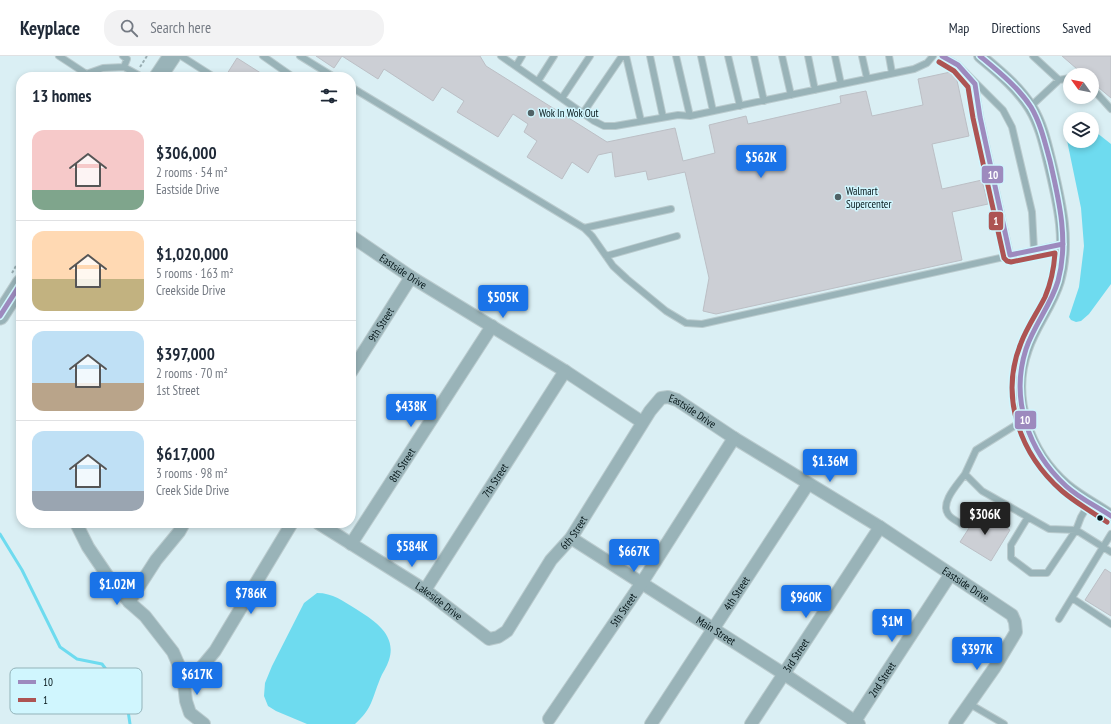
<!DOCTYPE html>
<meta charset="utf-8">
<style>
:root{--surface:#fff;--page:#f2f2f3;--text:#1f2937;--muted:#747a83;--line:#e0e1e3;--accent:#1a73e8}
body{margin:0;font-family:"PT Sans Narrow",sans-serif;background:var(--page);color:var(--text);height:100vh;display:flex;flex-direction:column;font-size:15px;white-space:nowrap}
*{box-sizing:border-box;margin:0}
p{font-size:13px;color:var(--muted)}
.icon{flex:none;width:22px;height:22px;fill:none;stroke:currentColor;stroke-width:2;stroke-linecap:round;stroke-linejoin:round}
.map{position:relative;flex:1;overflow:hidden}
.drawer{position:absolute;left:16px;top:16px;width:340px;height:456px;display:flex;flex-direction:column;background:var(--surface);border-radius:16px;box-shadow:0 2px 6px #0003}
.drawer>*{flex:none}
.needle{width:26px;rotate:303deg}
.controls{position:absolute;left:1063px;top:12px;display:grid;gap:8px}
.controls a{display:grid;place-items:center;width:36px;height:36px;border-radius:50%;background:var(--surface);box-shadow:0 2px 6px #0003;font-size:20px}
.price{position:absolute;translate:-50% -34px;padding:0 9px;border-radius:4px;background:var(--accent);color:#fff;font-size:13px;line-height:26px;filter:drop-shadow(0 1px 2px #0008)}
.price::after{content:'';position:absolute;left:50%;top:24px;width:12px;height:9px;margin-left:-6px;background:inherit;clip-path:polygon(0 0,100% 0,50% 100%)}
.price.on{background:#222;color:#fff}
ul{padding:0;list-style:none}
li{display:flex;align-items:center;gap:12px;height:100px;padding:0 16px}
li+li{border-top:1px solid var(--line)}
li span{display:grid;place-items:center;flex:none;width:112px;height:80px;border-radius:12px;color:#555}
li>.icon{margin-inline-start:auto}
span .icon{width:48px;height:48px;fill:#fffc;stroke-width:1}
li b{font-size:17px}
h2{display:flex;justify-content:space-between;align-items:center;height:48px;padding:0 16px;font-size:17px}
header{display:flex;align-items:center;gap:24px;box-sizing:border-box;height:56px;padding:0 20px;background:var(--surface);border-bottom:1px solid var(--line)}
header strong{font-size:19px}
nav{display:flex;gap:22px;margin-inline-start:auto;font-size:14px}
.search{width:280px;height:36px;background:var(--page);display:flex;align-items:center;gap:10px;box-sizing:border-box;padding:0 14px;border-radius:16px;color:var(--muted);font-size:15px}
.map>svg:first-child{display:block}
.water{fill:#6edbef}
.lines{fill:none;stroke-linecap:round;stroke-linejoin:round}
.stream{stroke:#6edbef;stroke-width:3}
.building{fill:#cccfd5;stroke:#bcbfc5}
.lane-casing{stroke:#bacbce;stroke-width:8}
.street-casing{stroke:#bacbce;stroke-width:14}
.secondary-casing{stroke:#bacbce;stroke-width:19}
.path{stroke:#99aeb3;stroke-width:2;stroke-dasharray:3 2;stroke-linecap:butt}
.lane{stroke:#99b3b8;stroke-width:6}
.street{stroke:#99b3b8;stroke-width:12}
.secondary{stroke:#99b3b8;stroke-width:17}
.bus-1-casing{stroke:#d0f6fe;stroke-width:8}
.bus-2-casing{stroke:#d0f6fe;stroke-width:8}
.bus-1{stroke:#9d8abe;stroke-width:5}
.bus-2{stroke:#ad5453;stroke-width:5}
.poi-dot{fill:#506266;stroke:#d0f6fe;stroke-width:1.5}
.bus-dot{fill:#051619;stroke:#d0f6fe;stroke-width:1.5}
.labels{text-anchor:middle;stroke-width:3;stroke-linejoin:round;paint-order:stroke}
.poi-label{font-size:11px;fill:#051619;stroke:#d0f6fe;text-anchor:start}
.street-label{font-size:11px;fill:#051619;stroke:#d0f6fe}
.key{fill:#d0f6fe;stroke:#93b3b9;stroke-width:1}
.key-label{font-size:11px;fill:#051619}
.line-badge{stroke:#d0f6fe;stroke-width:1.5}
.badge-label{font-size:11px;text-anchor:middle;font-weight:bold;fill:#fff}
</style>
<header>
<strong>Keyplace</strong>
<div class="search"><svg class="icon" aria-label="search" viewBox="0 0 24 24"><circle cx="10" cy="10" r="6"/><path d="M15 15l6 6"/></svg>Search here</div>
<nav><a>Map</a><a>Directions</a><a>Saved</a></nav>
</header>
<div class="map">
<svg width="1111" height="668" viewBox="0 0 1111 668">
<rect width="100%" height="100%" fill="#daeff4"/>
<!-- water -->
<path class="water" d="M1070,64V85H1092V73L1111,88V228L1089,258L1081,265L1076,266L1071,264L1069,261L1079,231L1084,190L1081,152L1064,70L1067,66Z
M317,537C333,537 343,545 356,553C375,565 397,579 389,604C387,611 382,617 380,623C372,643 372,653 355,668H307L276,655L268,650L264,640L265,627L272,610L304,547Z"/>
<g class="lines">
<!-- stream -->
<path class="stream" d="M0,478L22,514L60,591L77,603L102,608L114,624L127,648L130,668"/>
</g>
<!-- building -->
<path class="building" d="M316,0H480L486,10L607,86L675,72L683,105L715,97L709,69L746,60L748,68L841,47L840,40L866,35L872,60L923,49L918,23L955,15L969,80L932,88L942,133L982,124L988,148L952,156L962,204L716,258L703,255L709,222L685,116L648,124L646,115L615,121L612,96L598,99L588,117L572,106L562,123L527,101L537,85L524,76L528,68L513,58L498,81L457,56L464,45L442,31L433,45L384,13L378,23L342,0L334,12Z
M1062,0H1111V42L1092,26V19H1084Z
M237,2L267,21H225Z
M980,455L1010,474L991,505L960,486Z
M1105,513L1111,517V560L1085,544Z"/>
<g class="lines">
<defs>
<path id="lane" d="M59,0L91,21
M123,0L127,3L124,11
M181,0L214,21
M263,0L293,21
M300,0L334,21
M501,0L594,65L604,70H615L678,59L690,60L914,13L927,7L933,0
M626,0L641,65
M650,0L663,61
M676,0L690,60
M701,0L713,55
M728,0L740,50
M754,0L764,45
M782,0L791,39
M808,0L815,34
M835,0L841,28
M862,0L867,22
M889,0L892,17
M942,0L958,9L1003,54L1012,71L1032,156L1034,194
M1033,0L1059,24
M516,10L522,0
M86,18L103,12L124,11L142,21
M538,25L554,0
M975,28L980,61L1010,199
M351,31L584,172L592,180L613,210L627,223L666,255L686,267L702,268L1063,188
M1092,32L1111,53
M562,42L590,0
M1030,51L1059,24L1070,22
M583,57L622,0
M584,172L671,153
M606,200L677,180
M1024,364L976,394L965,418L982,435L1049,473L1076,474
M1028,461L1011,489V502L1031,517H1047L1076,474
M961,468C957,465 950,462 948,458C940,446 958,428 965,418
M1111,478L1103,491L1111,496
M1072,542L1111,568
M1059,563L1103,491L1076,474L1081,461L1090,446
M968,647L1004,668"/>
<g id="street">
<path d="M980,0C999,16 1018,31 1031,52C1042,70 1046,91 1051,111C1060,149 1069,187 1058,225C1051,249 1034,269 1026,293C1008,342 1028,397 1066,430C1079,441 1096,450 1111,460"/>
<path id="s1" d="M351,180L411,221L565,315L642,366"/>
<path id="s2" d="M351,316L411,221"/>
<path d="M76,467L88,491L109,522L129,546L145,560L173,596L183,619L186,645L190,657L204,668"/>
<path id="s3" d="M318,467L425,534L489,583L498,581L507,575L551,504L571,482L650,355L661,342L668,341L677,344L734,382L880,471L1012,559L1015,566L1016,576L995,611L955,668"/>
<path id="s4" d="M571,482L784,618L859,668"/>
<path id="s5" d="M351,488L492,270"/>
<path id="s6" d="M425,534L565,315"/>
<path d="M129,546L156,504L179,476L184,467"/>
<path d="M183,619L200,613L215,595L292,467"/>
<path id="s7" d="M549,663L641,528L734,382"/>
<path id="s8" d="M651,668L808,428"/>
<path id="s9" d="M751,668L880,471"/>
<path id="s10" d="M853,668L950,519"/>
</g>
<path id="secondary" d="M158,21L172,0
M0,260L21,227"/>
</defs>
<!-- lane casing -->
<use href="#lane" class="lane-casing"/>
<!-- street casing -->
<use href="#street" class="street-casing"/>
<!-- secondary casing -->
<use href="#secondary" class="secondary-casing"/>
<!-- path -->
<path class="path" d="M140,11L147,0
M12,217L21,201"/>
<!-- lane -->
<use href="#lane" class="lane"/>
<!-- street -->
<use href="#street" class="street"/>
<!-- secondary -->
<use href="#secondary" class="secondary"/>
<defs>
<path id="bus-1" d="M942,0L958,9L975,28L980,61L1010,199L1063,188
M980,0C998,15 1018,31 1031,51C1041,68 1045,87 1050,105C1059,144 1069,185 1058,225C1051,249 1034,269 1026,293C1010,343 1028,395 1066,430C1079,442 1096,450 1111,460
M0,260L21,227"/>
<path id="bus-2" d="M939,6L954,15L968,31L973,62L1004,202L1007,205L1011,206L1055,197C1054,212 1051,227 1045,241C1037,257 1027,271 1021,287C999,341 1020,398 1062,435C1076,447 1092,456 1107,466"/>
</defs>
<!-- bus-1 casing -->
<use href="#bus-1" class="bus-1-casing"/>
<!-- bus-2 casing -->
<use href="#bus-2" class="bus-2-casing"/>
<!-- bus-1 -->
<use href="#bus-1" class="bus-1"/>
<!-- bus-2 -->
<use href="#bus-2" class="bus-2"/>
</g>
<!-- markers -->
<g class="poi-dot">
<circle cx="531" cy="57" r="4"/>
<circle cx="838" cy="141" r="4"/>
</g>
<circle class="bus-dot" cx="1100" cy="462" r="3.5"/>
<g class="labels">
<!-- poi labels -->
<g class="poi-label">
<text x="539" y="61">Wok In Wok Out</text>
<text x="846" y="139">Walmart<tspan x="846" dy="13">Supercenter</tspan></text>
</g>
<!-- street labels -->
<g class="street-label">
<text dy="4" stroke="none"><textPath href="#s1" startOffset="63">Eastside Drive</textPath></text>
<text dy="4" stroke="none"><textPath href="#s2" startOffset="56">9th Street</textPath></text>
<text dy="4" stroke="none"><textPath href="#s3" startOffset="542">Eastside Drive</textPath></text>
<text dy="4" stroke="none"><textPath href="#s5" startOffset="94">8th Street</textPath></text>
<text dy="4" stroke="none"><textPath href="#s6" startOffset="130">7th Street</textPath></text>
<text dy="4" stroke="none"><textPath href="#s3" startOffset="346">6th Street</textPath></text>
<text dy="4" stroke="none"><textPath href="#s3" startOffset="866">Eastside Drive</textPath></text>
<text dy="4" stroke="none"><textPath href="#s8" startOffset="156">4th Street</textPath></text>
<text dy="4" stroke="none"><textPath href="#s3" startOffset="144">Lakeside Drive</textPath></text>
<text dy="4" stroke="none"><textPath href="#s7" startOffset="132">5th Street</textPath></text>
<text dy="4" stroke="none"><textPath href="#s4" startOffset="172">Main Street</textPath></text>
<text dy="4" stroke="none"><textPath href="#s9" startOffset="82">3rd Street</textPath></text>
<text dy="4" stroke="none"><textPath href="#s10" startOffset="53">2nd Street</textPath></text>
</g>
</g>
<!-- legend -->
<rect x="10" y="612" width="132" height="46" rx="6" class="key"/>
<rect x="18" y="624" width="18" height="4" fill="#9d8abe"/>
<rect x="18" y="642" width="18" height="4" fill="#ad5453"/>
<g class="key-label">
<text x="43" y="630">10</text>
<text x="43" y="648">1</text>
</g>
<g class="line-badge">
<rect x="981" y="109" width="23" height="19" rx="4" fill="#9d8abe"/>
<rect x="988" y="155" width="16" height="20" rx="4" fill="#ad5453"/>
<rect x="1014" y="354" width="23" height="20" rx="4" fill="#9d8abe"/>
</g>
<g class="badge-label">
<text x="993" y="123">10</text>
<text x="996" y="169">1</text>
<text x="1025" y="368">10</text>
</g>
</svg>
<div class="controls">
<a><svg class="needle" viewBox="-14 -14 28 28"><path d="M0-13l5 13h-10z" fill="#e53935"/><path d="M0 13l5-13h-10z" fill="#747a83"/></svg></a>
<a><svg class="icon" aria-label="layers" viewBox="0 0 24 24"><path d="M12 4l9 5-9 5-9-5zM3 14l9 5 9-5"/></svg></a>
</div>
<b class="price" style="left:761px;top:123px">$562K</b>
<b class="price" style="left:503px;top:263px">$505K</b>
<b class="price" style="left:411px;top:372px">$438K</b>
<b class="price" style="left:830px;top:427px">$1.36M</b>
<b class="price on" style="left:985px;top:480px">$306K</b>
<b class="price" style="left:412px;top:512px">$584K</b>
<b class="price" style="left:634px;top:517px">$667K</b>
<b class="price" style="left:117px;top:550px">$1.02M</b>
<b class="price" style="left:251px;top:559px">$786K</b>
<b class="price" style="left:806px;top:563px">$960K</b>
<b class="price" style="left:892px;top:587px">$1M</b>
<b class="price" style="left:977px;top:615px">$397K</b>
<b class="price" style="left:197px;top:640px">$617K</b>
<section class="drawer">
<h2>13 homes<svg class="icon" aria-label="filters" viewBox="0 0 24 24"><path d="M4 7h16M4 17h16"/><circle cx="9" cy="7" r="2"/><circle cx="15" cy="17" r="2"/></svg></h2>
<ul>
<li><span style="background:linear-gradient(#f6c9c9 75%,#7fa58c 0)"><svg class="icon" aria-label="home" viewBox="0 0 24 24"><path d="M3 11l9-7 9 7M6 9v11h12V9"/></svg></span><div><b>$306,000</b><p>2 rooms · 54 m²</p><p>Eastside Drive</p></div></li>
<li><span style="background:linear-gradient(#ffd9b3 60%,#c2b280 0)"><svg class="icon" aria-label="home" viewBox="0 0 24 24"><path d="M3 11l9-7 9 7M6 9v11h12V9"/></svg></span><div><b>$1,020,000</b><p>5 rooms · 163 m²</p><p>Creekside Drive</p></div></li>
<li><span style="background:linear-gradient(#bfe0f5 65%,#b9a48a 0)"><svg class="icon" aria-label="home" viewBox="0 0 24 24"><path d="M3 11l9-7 9 7M6 9v11h12V9"/></svg></span><div><b>$397,000</b><p>2 rooms · 70 m²</p><p>1st Street</p></div></li>
<li><span style="background:linear-gradient(#bfe0f5 75%,#9aa5b1 0)"><svg class="icon" aria-label="home" viewBox="0 0 24 24"><path d="M3 11l9-7 9 7M6 9v11h12V9"/></svg></span><div><b>$617,000</b><p>3 rooms · 98 m²</p><p>Creek Side Drive</p></div></li>
</ul>
</section>
</div>
